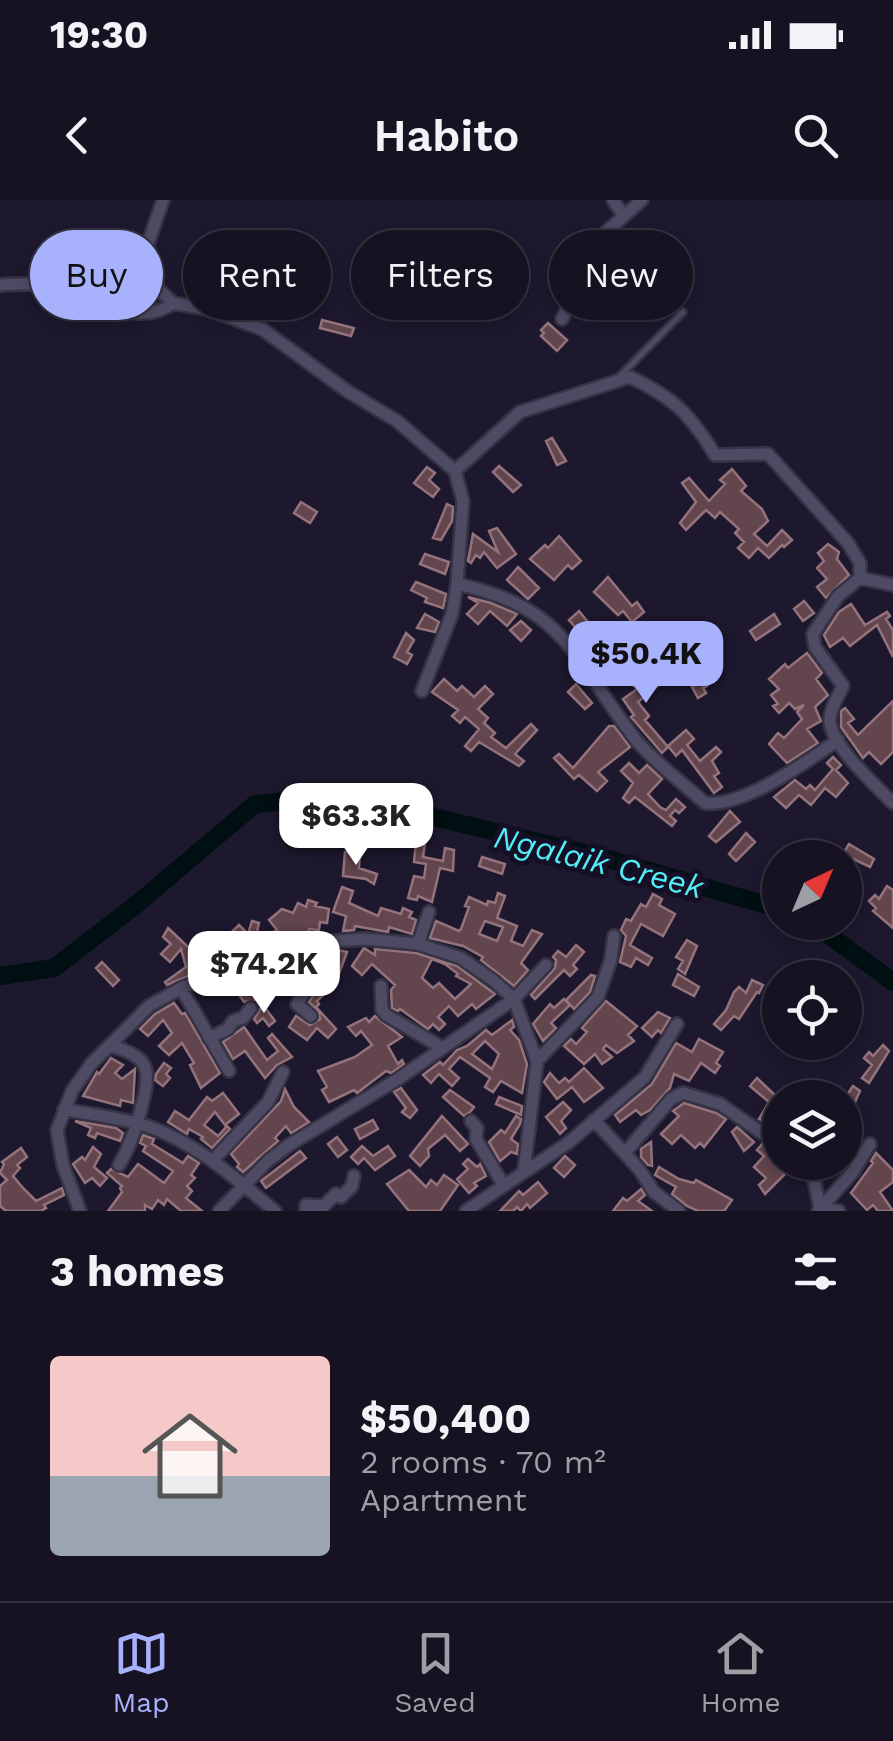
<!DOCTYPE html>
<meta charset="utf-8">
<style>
:root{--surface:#161222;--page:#23202f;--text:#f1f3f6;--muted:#9e9ea5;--line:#353240;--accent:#a7b1fc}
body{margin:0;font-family:"Work Sans",sans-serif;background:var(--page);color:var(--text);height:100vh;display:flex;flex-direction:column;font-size:38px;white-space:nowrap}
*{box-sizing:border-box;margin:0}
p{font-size:32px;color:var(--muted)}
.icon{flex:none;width:55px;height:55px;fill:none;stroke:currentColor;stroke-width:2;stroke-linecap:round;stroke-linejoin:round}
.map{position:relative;height:1011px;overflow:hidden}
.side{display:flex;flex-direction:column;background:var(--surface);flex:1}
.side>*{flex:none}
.banner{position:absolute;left:30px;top:30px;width:835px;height:90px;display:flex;gap:20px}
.needle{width:65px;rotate:44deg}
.buttons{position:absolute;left:762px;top:640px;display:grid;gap:20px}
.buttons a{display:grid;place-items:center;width:100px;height:100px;border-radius:50%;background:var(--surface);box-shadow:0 5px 15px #0003,0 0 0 2px var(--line);font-size:50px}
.price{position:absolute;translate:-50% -85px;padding:0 22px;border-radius:20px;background:#fff;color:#222;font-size:32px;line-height:65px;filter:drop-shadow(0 2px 5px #0008)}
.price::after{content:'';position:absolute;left:50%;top:60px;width:30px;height:22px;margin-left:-15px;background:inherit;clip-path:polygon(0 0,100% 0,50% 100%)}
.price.selected{background:var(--accent);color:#111}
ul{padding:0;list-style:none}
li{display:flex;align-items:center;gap:30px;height:250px;padding:0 50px}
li+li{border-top:2px solid var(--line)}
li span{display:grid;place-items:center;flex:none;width:280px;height:200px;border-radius:10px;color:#555}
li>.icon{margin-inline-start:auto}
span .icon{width:120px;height:120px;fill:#fffc;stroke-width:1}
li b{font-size:42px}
h2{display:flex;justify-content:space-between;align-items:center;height:120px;padding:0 50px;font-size:42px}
.pill{padding:0 35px;border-radius:45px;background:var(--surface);box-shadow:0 5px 15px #0003,0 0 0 2px var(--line);font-size:35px;line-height:90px}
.pill.selected{background:var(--accent);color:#111}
.status{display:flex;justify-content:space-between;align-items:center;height:70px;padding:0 50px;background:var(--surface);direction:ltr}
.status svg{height:28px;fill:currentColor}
header{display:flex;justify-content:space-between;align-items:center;height:130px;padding:0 50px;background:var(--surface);font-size:45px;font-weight:600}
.dock{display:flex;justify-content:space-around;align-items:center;height:140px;border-top:2px solid var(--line);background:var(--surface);font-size:28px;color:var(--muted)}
.dock a{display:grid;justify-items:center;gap:5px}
.dock .selected{color:var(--accent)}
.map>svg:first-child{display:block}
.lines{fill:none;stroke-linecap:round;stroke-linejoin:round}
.river{stroke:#000f11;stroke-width:18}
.building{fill:#62454d;stroke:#94737c;stroke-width:2.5;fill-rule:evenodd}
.service-casing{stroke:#363345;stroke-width:10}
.minor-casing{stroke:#363345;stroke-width:16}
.service{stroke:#4e4a64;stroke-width:5}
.minor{stroke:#4e4a64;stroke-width:11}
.labels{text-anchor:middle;stroke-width:10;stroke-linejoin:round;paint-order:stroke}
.water-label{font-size:32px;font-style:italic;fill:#53ebf6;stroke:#140f24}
</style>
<div class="status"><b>19:30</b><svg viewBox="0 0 49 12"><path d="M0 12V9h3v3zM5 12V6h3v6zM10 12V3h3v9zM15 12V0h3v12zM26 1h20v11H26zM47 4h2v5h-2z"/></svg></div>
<header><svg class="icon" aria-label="back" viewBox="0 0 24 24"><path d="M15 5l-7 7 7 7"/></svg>Habito<svg class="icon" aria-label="search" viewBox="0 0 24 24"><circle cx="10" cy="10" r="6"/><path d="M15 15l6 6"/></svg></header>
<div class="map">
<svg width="893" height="1011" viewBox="0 0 893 1011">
<rect width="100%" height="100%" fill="#1d182e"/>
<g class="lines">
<!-- river -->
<path class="river" d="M811,722L893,782
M0,776L54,768L137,704L255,604L345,596L601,657L780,709"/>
</g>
<!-- building -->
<path class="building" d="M630,62L638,70L635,74L639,77L631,85L628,83L624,88L612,77L620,65L624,68Z
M322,120L354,128L351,136L320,128Z
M548,123L567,140L557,151L541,136L544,133L541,130Z
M552,238L566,261L557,265L546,241Z
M499,266L521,285L513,292L493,272Z
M427,267L435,273L429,280L439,289L433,297L414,283Z
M732,269L746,286L741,291L762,309L768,321L754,334L767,346L782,330L792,340L784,347L782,345L769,358L758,348L749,358L738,348L744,342L735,333L739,329L720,312L715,318L706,310L686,330L680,323L696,302L682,283L689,278L709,301L725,284L720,280Z
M301,302L317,312L310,323L294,313Z
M447,304L453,307L452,321L441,340L433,338Z
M497,328L516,354L497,368L484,352L480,358L476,355L471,363L468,361L473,334L498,352L489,331Z
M559,336L581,361L572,369L568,365L554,380L530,359L545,345L548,348Z
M828,344L839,352L837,359L849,375L826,398L817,387L827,379L817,368L824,361L818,353Z
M425,354L449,362L445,374L420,364Z
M518,367L539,388L528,399L507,380Z
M608,377L632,406L637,402L644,412L632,422L623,411L618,415L594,392Z
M416,382L446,394L443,408L425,402L427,398L411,390Z
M468,397L491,403L517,414L507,426L490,411L478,424L467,414L478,403Z
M804,401L814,413L803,421L794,409Z
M851,404L865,425L887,412L890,416L886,419L893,430V457L877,425L850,446L843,438L830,447L824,435L839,412Z
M579,411L596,432L603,426L610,436L598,445L583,426L576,428L569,420Z
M425,414L439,422L435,432L417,428Z
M774,414L780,424L756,440L750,431Z
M521,421L531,430L521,441L510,430Z
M406,433L414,440L407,452L412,455L407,464L394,457Z
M637,442L646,454L614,473L606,463Z
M807,453L822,473L816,479L828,495L815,507L821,521L807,529L818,543L787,563L769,544L778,533L784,538L802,519L797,512L804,505L795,509L789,503L779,513L773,506L778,504L771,495L779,489L769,479L785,464L788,468Z
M662,468L671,475L638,502L649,516L645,520L668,547L662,553L631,517L634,515L623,499L637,489L633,485L646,475L651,480Z
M700,473L707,486L703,488L706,493L698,498L692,487L698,484L693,476Z
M444,479L457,491L462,486L474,497L485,486L493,494L478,509L488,518L484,523L495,533L491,537L506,548L531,524L537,530L515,554L524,561L519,566L479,542L471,551L465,546L479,529L465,517L460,523L452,516L458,510L432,492Z
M576,484L592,503L585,509L568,492Z
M893,501V552L881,564L869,552L863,558L841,527V511L845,508L854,519L848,523L858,535Z
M609,526H614L630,547L598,572L607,581L597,591L579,575L574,579L554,558L559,554L573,568Z
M686,530L694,539L687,545L700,561L716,547L721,552L712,561L719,573L714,576L722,587L714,593L682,550L676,556L668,546Z
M833,557L841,565L836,570L848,583L836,597L825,588L811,605L799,595L786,608L774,597L795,580L806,589L810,585L815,590L833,569L827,563Z
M629,563L639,573L647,565L662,579L648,594L661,608L666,610L676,599L685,607L679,613L675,610L670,616L676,621L672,626L635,597L629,603L623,598L633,583L621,571Z
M730,611L740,622L716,642L709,636Z
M746,633L755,642L736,661L729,654Z
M416,642L425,643L423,657L443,661L445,648L454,650L453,671L440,668L432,702L418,696L417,700L408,698L414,676L424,678L426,664L414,662Z
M849,644L874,659L870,667L843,654Z
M345,652L360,654L359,668L377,674L374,684L366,679L343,676Z
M482,657L505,664L502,674L479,666Z
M887,686L893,690V728L873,711L876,708L869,701L875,695L879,699Z
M342,687L353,691L349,703L378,716L381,708L401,714L403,708L412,712L409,717L416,720L412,734L389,727L388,732L355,726L354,730L343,731L346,716L333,712Z
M498,693L505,696L497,718L517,726L511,741L523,746L532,730L542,734L521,763L528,770L514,786L481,760L483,757L463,746L430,738L436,721L459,731L461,729L469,707L465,706L469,697L487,705L488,701L495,703ZM485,721L503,727L497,741L479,734Z
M653,694L662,699L659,705L675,714L663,736L641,724L630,745L652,758L648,765L636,758L631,767L620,762L626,736L621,730L626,719L631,721L641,704L646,707Z
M308,700L317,703L315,706L329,709L327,723L320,722L319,730L309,729L308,737L301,738L300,735L262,749L258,742L277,730L269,720L282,709L293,713L298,703L306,707Z
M252,721L259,723L254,746L244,755L225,762L235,754L223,740L239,725L248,734Z
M168,728L188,747L202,744L209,759L203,761L206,769L167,785L165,782L186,767L181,749L170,762L161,754L171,744L163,737Z
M687,740L697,746L685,774L678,769L683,761L676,757Z
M576,745L584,752L573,765L577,769L570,776L564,770L535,799L531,795L555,768L556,760L553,757L558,751L566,757Z
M364,748L375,755V749L416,753L457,766L495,794L476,809L472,804L458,816L449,806L438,817L445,824L439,830L433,824L428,829L400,809L398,811L392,808L391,790L395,785L372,764L362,775L352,766ZM432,759L445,764L458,774L456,776L471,784L455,799L439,783L433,788L422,778Z
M337,750L347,752L336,782L317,801L319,804L316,807L336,829L328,838L317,828L307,840L289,827L296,816L310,825L320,819L319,812L309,802L317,789L318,771L313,761L306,756L331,754Z
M284,761L295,772L270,785L268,781L250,792L256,800L244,802L233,786L218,795L213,786L243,776L245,780Z
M102,762L119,780L113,786L96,768Z
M678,774L699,787L694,796L673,785Z
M591,775L595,776L590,792L574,809L566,800Z
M752,780L763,785L759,793L757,792L739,819L734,816L721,830L714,824L726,810L734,792L739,787L746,793Z
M564,799L570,805L551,823L556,828L543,841L533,824L550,804L554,808Z
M606,801L637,826L628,835L634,841L617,853L606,845L603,849L612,857L602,864L595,854L584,864L564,846L571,839L576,844L587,832L582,828Z
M174,803L182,814L185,813L220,873L201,888L190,865L194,863L182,843L169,855L159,846L172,833L163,820L148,836L140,829L155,814Z
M263,805L275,821L269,826L263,818L257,823L254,819Z
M658,812L670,818L661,833L658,830L652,837L642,828Z
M375,816L402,837L388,846L398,864L402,860L404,864L391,873L386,871L357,893L354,890L329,902L322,890L327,887L318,871L355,857L372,845L361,831L356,836L348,827L366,818L369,822Z
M512,820L514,827L510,830L519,840L527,864L522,893L501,881L493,892L485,887L490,878L460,857L449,869L459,878L452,886L439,874L431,883L423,875L440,862L443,865L457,850L467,846L486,830L492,835ZM485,841L499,854L492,869L472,854Z
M244,827L267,860L278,851L268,838L272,834L292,857L277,865L265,878L245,851L233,859L223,842Z
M699,839L723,852L716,863L720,866L715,873L701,863L689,881L674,874L670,888L650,910L641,915L636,910L620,922L615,915L652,884L676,843L692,852Z
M883,845L889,851L869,883L862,878L872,865L864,858L869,852L873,856Z
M111,858L123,865L115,873L122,879L135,869L133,903L121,900L120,906L83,896L97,872L99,874Z
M164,863L171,868L166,874L170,878L163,886L155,880L156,874Z
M584,868L603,888L584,902L572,887L557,899L544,882L550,873L559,883L565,878L569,882Z
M757,878L780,900V918L774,927L759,919L769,902L750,886Z
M853,886L860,891L851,911L848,909L845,913V898Z
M401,888L417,910L410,918L402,912L406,908L394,892Z
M285,889L294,907L309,922L291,933L286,926L275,938L278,941L243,972L237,967L239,964L231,954L281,901Z
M450,890L474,907L470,912L464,916L443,897Z
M223,893L239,914L225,925L215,912L204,925L218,936L227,926L230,929L212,948L201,939L203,937L189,929L187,934L168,922L175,911L189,920L207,897L212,901Z
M499,897L522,906L521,915L496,904Z
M563,902L571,910L561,921L566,928L560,934L546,917Z
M684,903L716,913L726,919L704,947L700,943L695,948L681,935L672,944L661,934L679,916L673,911Z
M442,916L468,944L460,951L445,935L428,949L429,956L420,966L410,956Z
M516,916L521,919L520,924L511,939L518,944L517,954L511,952L500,961L489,942L501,930L505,933Z
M373,920L378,929L360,939L355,929Z
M75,921L116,928L123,933L120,941L97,933L95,938L88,935L91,928Z
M737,927L754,942L744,951L732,932Z
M143,935L154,939L152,944L183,963L188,956L199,963L191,975L195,978L187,986L192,991L186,998L202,1011H181L167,999L164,1005L158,1000L152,1009L145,1005V1011H108L122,992L120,988L122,986L107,973L111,969L128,977L138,964L164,983L173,971L143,951L146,946L140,943Z
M337,937L347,950L338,957L328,944Z
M651,942L652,966L648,965L641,957V949Z
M763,943L780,951L771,960L785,974L765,994L759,985L766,978L754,967L764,956L757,950Z
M362,946L373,956L388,946L395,956L375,970L364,958L358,964L351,957Z
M93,947L101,954L94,967L107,978L100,986L92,978L85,983L73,964L82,957L85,960Z
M21,948L27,957L17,965L20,968L13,976L23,988L36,1001L62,988L64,995L44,1005L46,1008L41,1011H6L0,1006V986L7,980L0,973L4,964L2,962Z
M300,951L306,958L266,988L261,981Z
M876,953L893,970V982L880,992L893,1011H878L873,1005L867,1010L851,993L873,963L871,961Z
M565,956L575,965L564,977L554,968Z
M468,959L477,967L480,964L486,976L474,983L477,986L469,993L457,979L468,969L463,964Z
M659,967L679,979L694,983L696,980L732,1000L724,1011H698L687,1006L672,994L676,987L655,975Z
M409,970L426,987L431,980L437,985L444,975L458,985L440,1011H409L387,984Z
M538,982L547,993L530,1008L527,1004L521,1011L517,1007L513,1011H500L519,991L523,995Z
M641,989L645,995L638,1001L652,1011H613L623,998L627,1001Z"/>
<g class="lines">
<defs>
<path id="service" d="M618,178L683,112"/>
<path id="minor" d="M163,0L139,70L173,103
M613,0L624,16
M0,85C15,84 32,83 47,85C86,92 137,131 173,103L206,109L262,129L347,191L397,221L455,271L463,301L457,384C568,407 574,461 636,540C655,563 683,583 705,603C744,607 806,562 838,540
M562,119L607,31L642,0
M455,271L520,212L630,177C674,198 690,214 715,255L768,254L848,343L860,363V378L838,396L813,434L815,447L843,486C838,497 829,510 830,522C832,546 876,586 893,603
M860,378L893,385
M422,491L452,414L457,384
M418,744L429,712
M287,750L309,773L308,787L297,804L311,816
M381,786L382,810L386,815L441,847
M181,788L229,871
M209,838L228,829L233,821L243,818L251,808
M110,845C121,849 138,854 144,865C154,883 130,948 119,965
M537,861L598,797L611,759L614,736
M64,909C92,915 123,918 150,927C199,945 236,979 275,1011
M594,920L639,969L654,992L679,1011
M471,921L477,928L476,939L503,984
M625,953L671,899L683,893L720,904L762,933L780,939
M213,960L268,902L283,872
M818,962L814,980L820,1007L839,1011
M80,1011L63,965L57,930L72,891L91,864L149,806L181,788L287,750L336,741L365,739L418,744L461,758L494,781L514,799L537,861L524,971
M219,1011L269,960L289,945L398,879L514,799L546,765
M306,1011V1005L324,1006L336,994L341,997L352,986L354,976
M466,1011L568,943L645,877L677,824
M818,1011L853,972L870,944"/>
</defs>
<!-- service casing -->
<use href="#service" class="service-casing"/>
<!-- minor casing -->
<use href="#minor" class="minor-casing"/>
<!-- service -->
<use href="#service" class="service"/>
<!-- minor -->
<use href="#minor" class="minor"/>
</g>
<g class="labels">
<!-- water labels -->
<g class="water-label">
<text transform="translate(599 662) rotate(14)" y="11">Ngalaik Creek</text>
</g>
</g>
</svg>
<div class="buttons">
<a><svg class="needle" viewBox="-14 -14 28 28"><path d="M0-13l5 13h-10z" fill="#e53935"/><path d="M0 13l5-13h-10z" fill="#9e9ea5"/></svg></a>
<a><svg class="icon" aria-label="locate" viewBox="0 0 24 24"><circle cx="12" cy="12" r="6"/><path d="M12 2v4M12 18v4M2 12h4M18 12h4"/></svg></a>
<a><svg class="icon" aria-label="layers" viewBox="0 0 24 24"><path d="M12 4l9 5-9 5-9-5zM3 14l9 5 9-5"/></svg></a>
</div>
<b class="price selected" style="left:646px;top:506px">$50.4K</b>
<b class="price" style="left:356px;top:668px">$63.3K</b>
<b class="price" style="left:264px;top:816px">$74.2K</b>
<div class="banner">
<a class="pill selected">Buy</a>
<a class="pill">Rent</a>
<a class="pill">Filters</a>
<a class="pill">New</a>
</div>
</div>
<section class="side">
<h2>3 homes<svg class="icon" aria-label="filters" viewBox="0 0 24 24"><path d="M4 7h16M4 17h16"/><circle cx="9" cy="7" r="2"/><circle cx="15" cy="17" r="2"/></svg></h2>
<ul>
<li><span style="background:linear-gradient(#f6c9c9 60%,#9aa5b1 0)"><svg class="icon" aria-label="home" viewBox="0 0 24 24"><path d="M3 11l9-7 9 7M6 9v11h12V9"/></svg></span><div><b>$50,400</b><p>2 rooms · 70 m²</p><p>Apartment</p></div></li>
</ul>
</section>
<nav class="dock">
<a class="selected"><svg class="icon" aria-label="map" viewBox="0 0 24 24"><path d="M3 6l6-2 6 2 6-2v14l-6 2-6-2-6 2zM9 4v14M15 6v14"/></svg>Map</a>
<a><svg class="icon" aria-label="saved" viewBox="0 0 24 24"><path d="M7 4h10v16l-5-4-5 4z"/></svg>Saved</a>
<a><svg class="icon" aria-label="home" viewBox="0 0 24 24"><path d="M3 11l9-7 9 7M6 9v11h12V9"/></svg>Home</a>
</nav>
